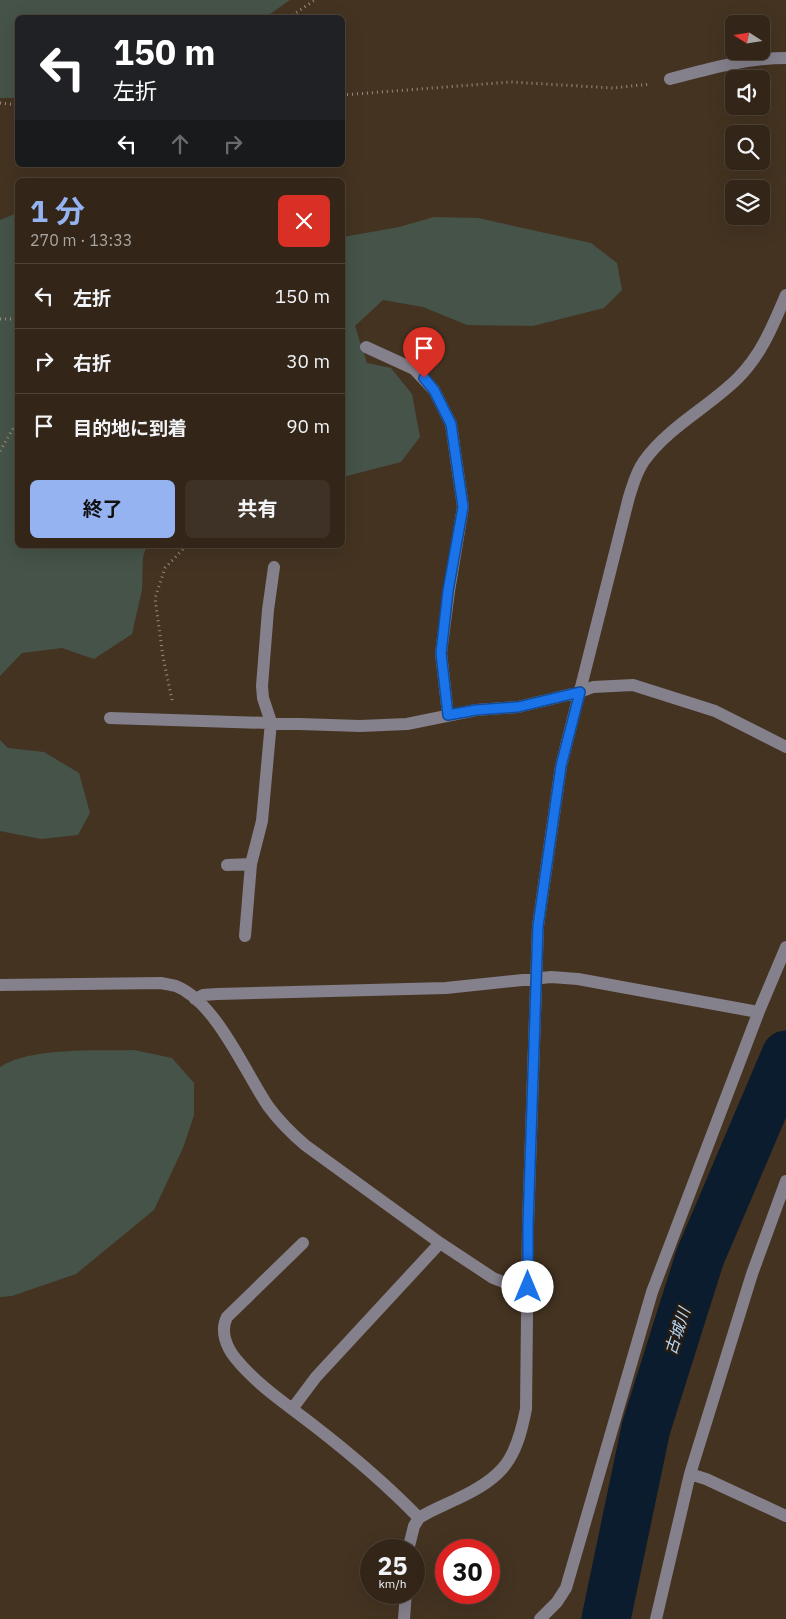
<!DOCTYPE html>
<html lang="ja">
<meta charset="utf-8">
<style>
body{margin:0;font-family:"IBM Plex Sans","Noto Sans JP",sans-serif;background:#3e3226;color:#f1f3f6;height:100vh;display:flex;flex-direction:column;font-size:19px;white-space:nowrap}
*{box-sizing:border-box;margin:0}
p{font-size:16px;color:#a9a5a2}
.icon{flex:none;width:28px;height:28px;fill:none;stroke:currentColor;stroke-width:2;stroke-linecap:round;stroke-linejoin:round}
.map{position:relative;flex:1;overflow:hidden}
.panel{position:absolute;left:15px;top:178px;width:330px;height:370px;display:flex;flex-direction:column;background:#332619;border-radius:8px;box-shadow:0 5px 20px #0002,0 0 0 1px #4e4338}
.panel>*{flex:none}
.top-card{position:absolute;left:15px;top:15px;width:330px;height:152px;border-radius:8px;box-shadow:0 5px 20px #0002,0 0 0 1px #4e4338;background:#202124;color:#fff;overflow:hidden}
.needle{width:32px;rotate:282deg}
.buttons{position:absolute;left:725px;top:15px;display:grid;gap:10px}
.buttons a{display:grid;place-items:center;width:45px;height:45px;border-radius:8px;background:#332619;box-shadow:0 5px 20px #0002,0 0 0 1px #4e4338;font-size:25px}
.speed{position:absolute;left:360px;top:1539px;display:flex;gap:10px;font-size:25px;font-weight:700;text-align:center}
.speed>*{display:grid;place-content:center;width:65px;height:65px;border-radius:50%;background:#332619;box-shadow:0 5px 20px #0002,0 0 0 1px #4e4338;line-height:1}
.speed small{font-size:12px;font-weight:400}
.speed .limit{border:8px solid #d22;background:#fff;color:#111}
.pin{position:absolute;display:grid;place-items:center;width:42px;height:42px;color:#fff;margin:-51px -21px;border-radius:50% 50% 50% 0;rotate:-45deg;box-shadow:0 0 5px #0007}
.pin .icon{rotate:45deg}
.me{position:absolute;width:55px;margin:-28px;rotate:0deg;stroke-linejoin:round;filter:drop-shadow(0 0 4px #0008)}
.turn{display:flex;align-items:center;gap:18px;height:105px;padding:0 15px;font-size:22px}
.turn .icon{width:65px;height:65px;stroke-width:2.5}
.turn b{display:block;font-size:35px;line-height:42px}
.lanes{display:flex;align-items:center;height:48px;padding:0 15px;background:#0003;justify-content:center;gap:25px;direction:ltr}
.lanes .off{opacity:.35}
.round{display:grid;place-items:center;flex:none;width:52px;height:52px;border-radius:8px;background:#3e3226}
.overview{display:flex;align-items:center;justify-content:space-between;height:85px;padding:0 15px}
h1{font-size:30px;font-weight:700;line-height:38px;color:#95b2f1}
.primary-button{display:flex;gap:10px;margin-top:auto;padding:10px 15px}
.primary-button a{flex:1;height:58px;border-radius:8px;background:#95b2f1;color:#111;font-size:20px;font-weight:700;line-height:58px;text-align:center}
.primary-button a+a{background:#3e3226;color:#f1f3f6}
ul{padding:0;list-style:none}
li{display:flex;align-items:center;gap:15px;height:65px;padding:0 15px;border-top:1px solid #4e4338}
li div{flex:1}
li b{display:block;font-size:19px}
li em{font-style:normal}
.map>svg:first-child{display:block}
.green{fill:#455348}
.lines{fill:none;stroke-linecap:round;stroke-linejoin:round}
.stream{stroke:#0a1c2d;stroke-width:8}
.river{stroke:#0a1c2d;stroke-width:49}
.path{stroke:#9a8c7d;stroke-width:3;stroke-dasharray:1 4;stroke-linecap:butt}
.minor{stroke:#84808c;stroke-width:12}
.route-casing{stroke:#114b97;stroke-width:12}
.route{stroke:#1a73e8;stroke-width:9}
.labels{text-anchor:middle;dominant-baseline:central;stroke-width:5;stroke-linejoin:round;paint-order:stroke}
.water-label{font-size:16px;font-style:italic;fill:#b8d8f9;stroke:#251d14}
</style>
<div class="map">
<svg width="786" height="1619" viewBox="0 0 786 1619">
<rect width="100%" height="100%" fill="#443321"/>
<!-- green -->
<path class="green" d="M0,0H290L266,17L18,18L17,98H0Z
M17,213L18,545H147L143,557L142,590L132,634L94,659L62,648L22,653L0,676V220Z
M434,217L478,218L591,243L617,263L622,290L604,308L533,326L467,325L423,307L383,300L355,326L367,363L391,368L412,394L420,437L401,462L343,477V237L399,227Z
M0,740L8,748L44,752L79,773L90,813L78,835L41,839L0,831Z
M134,1050L172,1058L194,1083V1115L183,1148L154,1210L76,1274L12,1296L0,1297V1067C30,1047 97,1051 134,1050Z"/>
<g class="lines">
<!-- stream -->
<path class="stream" d="M603,1619L606,1617"/>
<!-- river -->
<path class="river" d="M606,1619L646,1428L700,1257L786,1055"/>
<!-- path -->
<path class="path" d="M288,18L315,0
M342,95L511,82L613,88L651,84
M0,103L18,105
M0,319H18
M0,451L18,420
M172,700L163,657L155,598L165,568L187,545"/>
<!-- minor -->
<path class="minor" d="M670,79C707,69 747,58 786,58
M366,347L414,369L434,390L451,424L463,507L449,591L441,653L448,715
M110,718L360,726L407,724L476,710L518,707L580,692L593,687L633,685L715,711L786,747
M251,864L262,821L271,722L263,698L262,686L268,610L274,567
M227,865L251,864L245,936
M0,985L161,983C166,984 172,985 176,986C216,1002 245,1072 268,1106C279,1121 291,1133 305,1145L440,1243L493,1278L511,1285L528,1287
M195,999L203,995L217,994L446,988L551,977L578,979L758,1012
M303,1243L227,1317C220,1331 226,1347 236,1359C258,1386 289,1406 317,1428C353,1456 387,1485 419,1518
M292,1409L316,1377L440,1243
M690,1474L706,1479L786,1516
M408,1550L414,1526L419,1518C431,1510 445,1505 457,1499C504,1477 516,1460 526,1409L528,1225L538,926L561,766L629,497C633,485 636,472 644,461C668,427 709,407 738,378C762,354 773,325 786,295
M404,1619L406,1592
M540,1619L557,1602L566,1588L652,1292L759,1011L786,947
M656,1619L690,1474L752,1274L786,1181"/>
</g>
<g class="lines">
<defs>
<path id="route" d="M424,378L434,390L451,424L463,507L448,591L441,653L448,715L476,710L518,707L580,692L561,766L538,926L528,1225V1287"/>
</defs>
<!-- route casing -->
<use href="#route" class="route-casing"/>
<!-- route -->
<use href="#route" class="route"/>
</g>
<g class="labels">
<!-- water labels -->
<g class="water-label">
<text transform="translate(677 1331) rotate(-72)">古城川</text>
</g>
</g>
</svg>
<div class="buttons">
<a><svg class="needle" viewBox="-14 -14 28 28"><path d="M0-13l5 13h-10z" fill="#e53935"/><path d="M0 13l5-13h-10z" fill="#a9a5a2"/></svg></a>
<a><svg class="icon" aria-label="sound" viewBox="0 0 24 24"><path d="M4 9h4l5-4v14l-5-4H4zM17 9q2 3 0 6"/></svg></a>
<a><svg class="icon" aria-label="search" viewBox="0 0 24 24"><circle cx="10" cy="10" r="6"/><path d="M15 15l6 6"/></svg></a>
<a><svg class="icon" aria-label="layers" viewBox="0 0 24 24"><path d="M12 4l9 5-9 5-9-5zM3 14l9 5 9-5"/></svg></a>
</div>
<div class="speed"><div>25<small>km/h</small></div><div class="limit">30</div></div>
<div class="pin" style="left:424px;top:378px;background:#d93025"><svg class="icon" aria-label="arrive" viewBox="0 0 24 24"><path d="M6 21V4h12l-3 4 3 4H6"/></svg></div>
<svg class="me" style="left:528px;top:1287px" viewBox="-20 -20 40 40"><circle r="19" fill="#fff"/><path d="M0-13L10 11 0 6-10 11z" fill="#1a73e8"/></svg>
<div class="top-card">
<div class="turn"><svg class="icon" aria-label="left" viewBox="0 0 24 24"><path d="M17 20v-9H6M10 6l-5 5 5 5"/></svg><div><b>150 m</b>左折</div></div>
<div class="lanes"><svg class="icon" aria-label="left" viewBox="0 0 24 24"><path d="M17 20v-9H6M10 6l-5 5 5 5"/></svg><svg class="icon off" aria-label="ahead" viewBox="0 0 24 24"><path d="M12 20V5M6 11l6-6 6 6"/></svg><svg class="icon off" aria-label="right" viewBox="0 0 24 24"><path d="M7 20v-9h11M14 6l5 5-5 5"/></svg></div>
</div>
<section class="panel">
<div class="overview"><div><h1>1 分</h1><p>270 m · 13:33</p></div><a class="round" style="background:#d93025;color:#fff"><svg class="icon" aria-label="close" viewBox="0 0 24 24"><path d="M6 6l12 12M18 6L6 18"/></svg></a></div>
<ul>
<li><svg class="icon" aria-label="left" viewBox="0 0 24 24"><path d="M17 20v-9H6M10 6l-5 5 5 5"/></svg><div><b>左折</b></div><em>150 m</em></li>
<li><svg class="icon" aria-label="right" viewBox="0 0 24 24"><path d="M7 20v-9h11M14 6l5 5-5 5"/></svg><div><b>右折</b></div><em>30 m</em></li>
<li><svg class="icon" aria-label="arrive" viewBox="0 0 24 24"><path d="M6 21V4h12l-3 4 3 4H6"/></svg><div><b>目的地に到着</b></div><em>90 m</em></li>
</ul>
<div class="primary-button"><a>終了</a><a>共有</a></div>
</section>
</div>
